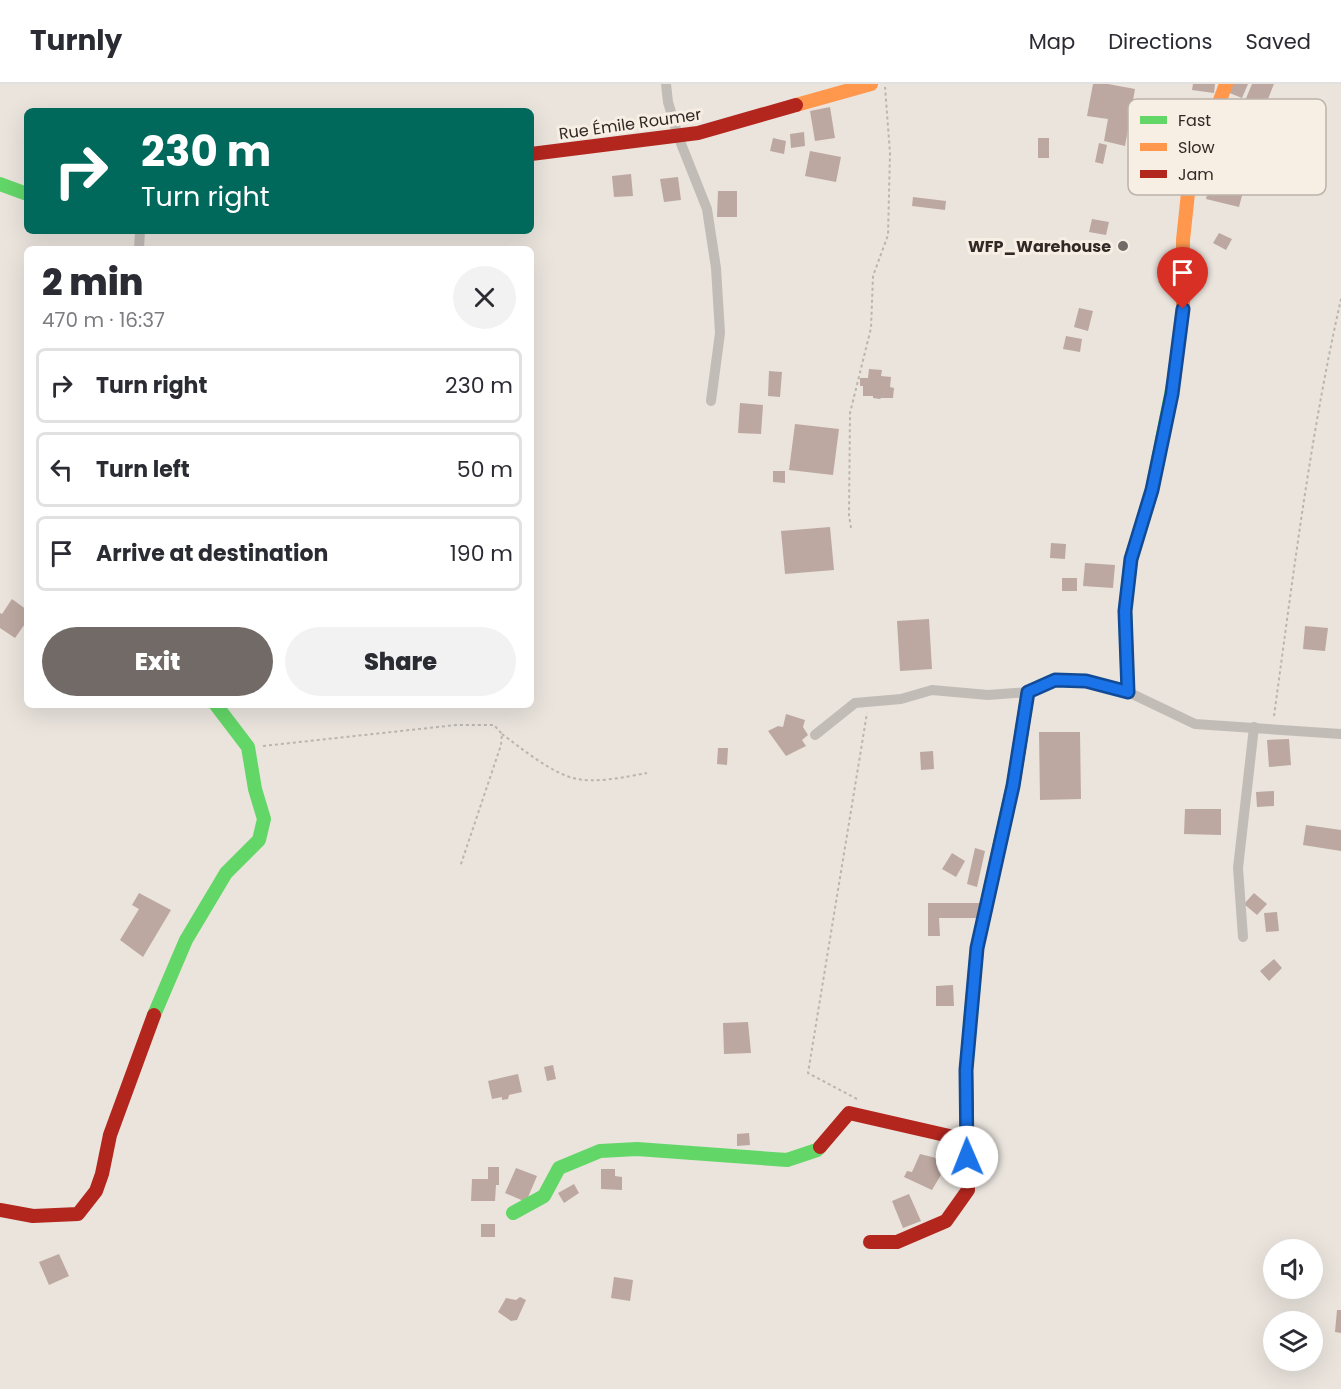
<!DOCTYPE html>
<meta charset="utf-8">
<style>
body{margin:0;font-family:Poppins,sans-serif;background:#f2f2f3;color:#2b2b33;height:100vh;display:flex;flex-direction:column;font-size:22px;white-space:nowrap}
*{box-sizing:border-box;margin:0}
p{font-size:20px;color:#7c7c81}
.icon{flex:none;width:33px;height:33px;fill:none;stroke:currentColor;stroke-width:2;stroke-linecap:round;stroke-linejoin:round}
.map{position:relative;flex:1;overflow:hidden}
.side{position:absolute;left:24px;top:162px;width:510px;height:462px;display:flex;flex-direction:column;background:#fff;border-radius:9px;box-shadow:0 6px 24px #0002}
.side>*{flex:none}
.guide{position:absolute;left:24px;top:24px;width:510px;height:126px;border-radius:9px;box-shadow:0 6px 24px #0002;background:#00695c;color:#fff;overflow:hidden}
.controls{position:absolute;left:1263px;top:1155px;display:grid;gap:12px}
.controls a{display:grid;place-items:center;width:60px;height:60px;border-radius:50%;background:#fff;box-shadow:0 6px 24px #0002;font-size:30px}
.pin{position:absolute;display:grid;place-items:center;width:51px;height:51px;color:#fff;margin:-62px -26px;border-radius:50% 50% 50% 0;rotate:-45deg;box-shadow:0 0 6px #0007}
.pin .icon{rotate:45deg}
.me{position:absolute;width:66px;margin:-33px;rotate:359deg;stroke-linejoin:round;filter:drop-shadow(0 0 4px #0008)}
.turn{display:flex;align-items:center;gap:21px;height:126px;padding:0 18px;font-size:27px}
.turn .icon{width:78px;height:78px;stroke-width:2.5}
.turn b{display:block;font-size:42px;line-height:51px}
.round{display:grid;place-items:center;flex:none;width:63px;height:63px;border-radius:32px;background:#f2f2f3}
.overview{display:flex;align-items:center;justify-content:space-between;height:102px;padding:0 18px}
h1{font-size:36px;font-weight:800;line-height:45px}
.cta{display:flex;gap:12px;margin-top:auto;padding:12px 18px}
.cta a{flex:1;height:69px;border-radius:36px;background:#726a66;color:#fff;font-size:24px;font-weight:800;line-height:69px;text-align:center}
.cta a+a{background:#f2f2f3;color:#2b2b33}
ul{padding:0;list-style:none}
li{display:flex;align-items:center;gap:18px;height:75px;margin:0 12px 9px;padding:0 6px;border:3px solid #e1e1e2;border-radius:9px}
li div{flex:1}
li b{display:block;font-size:22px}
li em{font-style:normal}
header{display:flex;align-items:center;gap:36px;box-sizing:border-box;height:84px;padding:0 30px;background:#fff;border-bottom:2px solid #e1e1e2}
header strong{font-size:28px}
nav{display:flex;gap:33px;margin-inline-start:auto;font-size:21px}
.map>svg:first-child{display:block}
.building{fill:#bca8a0}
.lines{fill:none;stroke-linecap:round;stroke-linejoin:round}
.path{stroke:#bbb5b0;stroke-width:2;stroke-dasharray:3 3;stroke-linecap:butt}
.street{stroke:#c2bcb7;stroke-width:10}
.fast{stroke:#63d668;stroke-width:14}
.slow{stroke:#ff974d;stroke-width:14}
.jam{stroke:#b3261e;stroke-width:14}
.route-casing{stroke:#114b97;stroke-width:15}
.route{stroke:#1a73e8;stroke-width:10}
.poi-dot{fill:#726a66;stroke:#f7eee4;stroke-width:2}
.labels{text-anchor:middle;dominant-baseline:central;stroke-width:6;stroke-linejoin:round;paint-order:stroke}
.street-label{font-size:16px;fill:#322926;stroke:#f7eee4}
.poi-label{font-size:16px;font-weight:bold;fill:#322926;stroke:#f7eee4;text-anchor:end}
.key{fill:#f7eee4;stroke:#bcb3ab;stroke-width:1.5}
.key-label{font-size:16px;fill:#322926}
</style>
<header>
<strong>Turnly</strong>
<nav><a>Map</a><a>Directions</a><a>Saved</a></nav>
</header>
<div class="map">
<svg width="1341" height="1305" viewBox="0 0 1341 1305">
<rect width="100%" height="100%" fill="#eae4dd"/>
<!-- building -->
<path class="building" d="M1093,0H1108L1135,5L1125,62L1104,57L1108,35L1087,32Z
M1193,0H1215L1214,9L1192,6Z
M1231,0H1248L1242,14L1227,8Z
M1252,0H1274L1261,32L1242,24Z
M830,23L835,54L815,57L810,27Z
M804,48L805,62L791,64L790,50Z
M773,54L786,57L784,70L770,67Z
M1038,54H1049V74H1038Z
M1099,59L1107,61L1103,80L1095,78Z
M810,67L841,73L836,98L805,92Z
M631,90L633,112L614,113L612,92Z
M678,93L681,116L664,118L660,95Z
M1211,96L1244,104L1239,123L1206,115Z
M718,107H737V133H717Z
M913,113L946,117L945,126L912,122Z
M1092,135L1109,138L1106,151L1089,148Z
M1219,149L1232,155L1226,166L1213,159Z
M1079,224L1093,227L1088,247L1074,243Z
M1066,252L1082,255L1080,268L1063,265Z
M869,285L882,286L881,292L891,293L890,303L894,304L893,314H881L880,315L873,314V312H863V302H860V294H868Z
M769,287L782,288L780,313L768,312Z
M740,319L763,321L761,350L738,349Z
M795,340L839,345L833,391L789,386Z
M773,387H785V399L773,398Z
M830,443L834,486L785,490L781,447Z
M1051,459L1066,460L1065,475L1050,474Z
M1085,479L1115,481L1113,504L1083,502Z
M1062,494H1077V507H1062Z
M12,515L27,526V537L15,554L0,544V529L2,530Z
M929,535L932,585L900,587L897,537Z
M1305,542L1328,544L1325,567L1303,565Z
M786,630L805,636L803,643L808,651L802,656L806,662L786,672L768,647L778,642L783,643Z
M1039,648H1080L1081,715L1040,716Z
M1289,655L1291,681L1269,683L1267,656Z
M718,664H728L727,681L717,680Z
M933,667L934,685L921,686L920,668Z
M1274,707V722L1257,723L1256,708Z
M1185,725H1221V751L1184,750Z
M1306,741L1341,746V767L1303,761Z
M975,764L985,767L977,803L967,800Z
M952,769L965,777L956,793L942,785Z
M139,809L171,826L143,873L120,856L139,825L132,821Z
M1254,809L1267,820L1257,831L1244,820Z
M928,819H981L980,834H939L940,852H928Z
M1277,828L1279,847L1266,848L1264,829Z
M1274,875L1282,884L1269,897L1260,887Z
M953,901L954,922H936V902Z
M748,938L751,969L724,970L723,939Z
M553,981L556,995L547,997L544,983Z
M518,990L522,1008L509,1011L508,1015L502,1016V1013L492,1015L488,997Z
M749,1049L750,1061L737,1062V1050Z
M920,1070L936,1074V1081L945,1084L932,1106L904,1093L907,1087L912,1088Z
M488,1083H499V1101H496L495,1117H471L472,1095H488Z
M516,1084L537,1092L526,1118L505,1109Z
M601,1085H615V1092L622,1093V1106L601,1105Z
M574,1100L579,1109L564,1119L558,1109Z
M909,1110L921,1137L903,1144L892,1117Z
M481,1140H495V1153H481Z
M59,1170L69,1192L49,1201L39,1178Z
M614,1193L633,1196L630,1217L611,1214Z
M520,1213L526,1216L517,1236L511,1237L498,1228L506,1214L516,1216Z
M1337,1226H1341V1249L1335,1248Z"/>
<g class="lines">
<!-- path -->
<path class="path" d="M851,444L849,431L850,329L871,244L873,192L888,151L890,69L885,3
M1274,632C1293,493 1310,352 1341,215
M502,650C521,664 550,688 573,694C594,700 625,693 647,689
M263,662L456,641H494L502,650L501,661L460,783
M857,1015L808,989L867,629"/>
<!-- street -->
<path class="street" d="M666,0L668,18L678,52L707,125L716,184L720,249L711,317
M139,165L140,147
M815,651L855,619L901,615L932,606L988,611L1028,608L1055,596L1086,597L1128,608L1195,640L1341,650
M1243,853L1238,784L1254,643"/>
<!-- fast -->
<path class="fast" d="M0,100L27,110
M1128,608L1125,527L1131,475L1152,406L1174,295
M154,931L186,856L226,789L259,756L264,735L255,705L248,663L216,621
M966,986L977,864L1014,696
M513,1129L544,1112L559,1084L600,1067L637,1065L787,1076L817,1066L820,1063"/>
<!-- slow -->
<path class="slow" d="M796,21L871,0
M1174,295L1183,225V156L1189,100L1226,0"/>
<!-- jam -->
<path class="jam" d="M531,70L698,49L796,21
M1014,696L1028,608
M820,1063L849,1029L967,1056
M0,1126L33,1132L78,1130L96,1107L102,1090L110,1051L154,931
M870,1158H897L946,1137L968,1106L966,986"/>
</g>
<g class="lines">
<defs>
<path id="route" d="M967,1073L966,986L977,864L1013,702L1028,608L1055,596L1086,597L1128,608L1125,527L1131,475L1152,406L1172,310L1183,225"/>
</defs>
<!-- route casing -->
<use href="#route" class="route-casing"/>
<!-- route -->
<use href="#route" class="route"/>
</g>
<!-- markers -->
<circle class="poi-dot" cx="1123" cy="162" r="6"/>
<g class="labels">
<!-- street labels -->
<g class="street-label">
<text transform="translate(630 40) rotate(-8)">Rue Émile Roumer</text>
</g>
<!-- poi labels -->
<g class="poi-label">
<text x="1111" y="162">WFP_Warehouse</text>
</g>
</g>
<!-- legend -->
<rect x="1128" y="15" width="198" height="96" rx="9" class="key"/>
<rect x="1140" y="32" width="27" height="8" fill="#63d668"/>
<rect x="1140" y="59" width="27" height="8" fill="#ff974d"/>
<rect x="1140" y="86" width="27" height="8" fill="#b3261e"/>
<g class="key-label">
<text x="1178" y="42">Fast</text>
<text x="1178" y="69">Slow</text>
<text x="1178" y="96">Jam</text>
</g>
</svg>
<div class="controls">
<a><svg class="icon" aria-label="sound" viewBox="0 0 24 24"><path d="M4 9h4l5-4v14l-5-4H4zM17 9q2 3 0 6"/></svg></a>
<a><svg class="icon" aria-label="layers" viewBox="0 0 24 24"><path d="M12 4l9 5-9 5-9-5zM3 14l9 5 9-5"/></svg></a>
</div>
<div class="pin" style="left:1183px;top:225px;background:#d93025"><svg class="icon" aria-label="arrive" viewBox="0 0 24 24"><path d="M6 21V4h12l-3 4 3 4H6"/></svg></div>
<svg class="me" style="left:967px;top:1073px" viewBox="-20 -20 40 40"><circle r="19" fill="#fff"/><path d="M0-13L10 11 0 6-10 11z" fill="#1a73e8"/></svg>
<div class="guide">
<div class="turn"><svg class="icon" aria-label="right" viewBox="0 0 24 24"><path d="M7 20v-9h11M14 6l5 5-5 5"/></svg><div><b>230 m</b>Turn right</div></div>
</div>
<section class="side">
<div class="overview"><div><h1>2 min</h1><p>470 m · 16:37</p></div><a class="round"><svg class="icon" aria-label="close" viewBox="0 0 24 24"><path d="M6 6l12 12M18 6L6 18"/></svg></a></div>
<ul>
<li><svg class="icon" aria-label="right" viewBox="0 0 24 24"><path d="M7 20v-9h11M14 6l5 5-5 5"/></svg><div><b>Turn right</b></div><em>230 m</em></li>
<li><svg class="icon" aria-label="left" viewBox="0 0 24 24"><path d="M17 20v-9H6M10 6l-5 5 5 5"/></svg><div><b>Turn left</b></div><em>50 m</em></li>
<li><svg class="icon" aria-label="arrive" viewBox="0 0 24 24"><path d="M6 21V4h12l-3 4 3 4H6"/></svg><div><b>Arrive at destination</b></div><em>190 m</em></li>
</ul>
<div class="cta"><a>Exit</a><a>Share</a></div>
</section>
</div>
